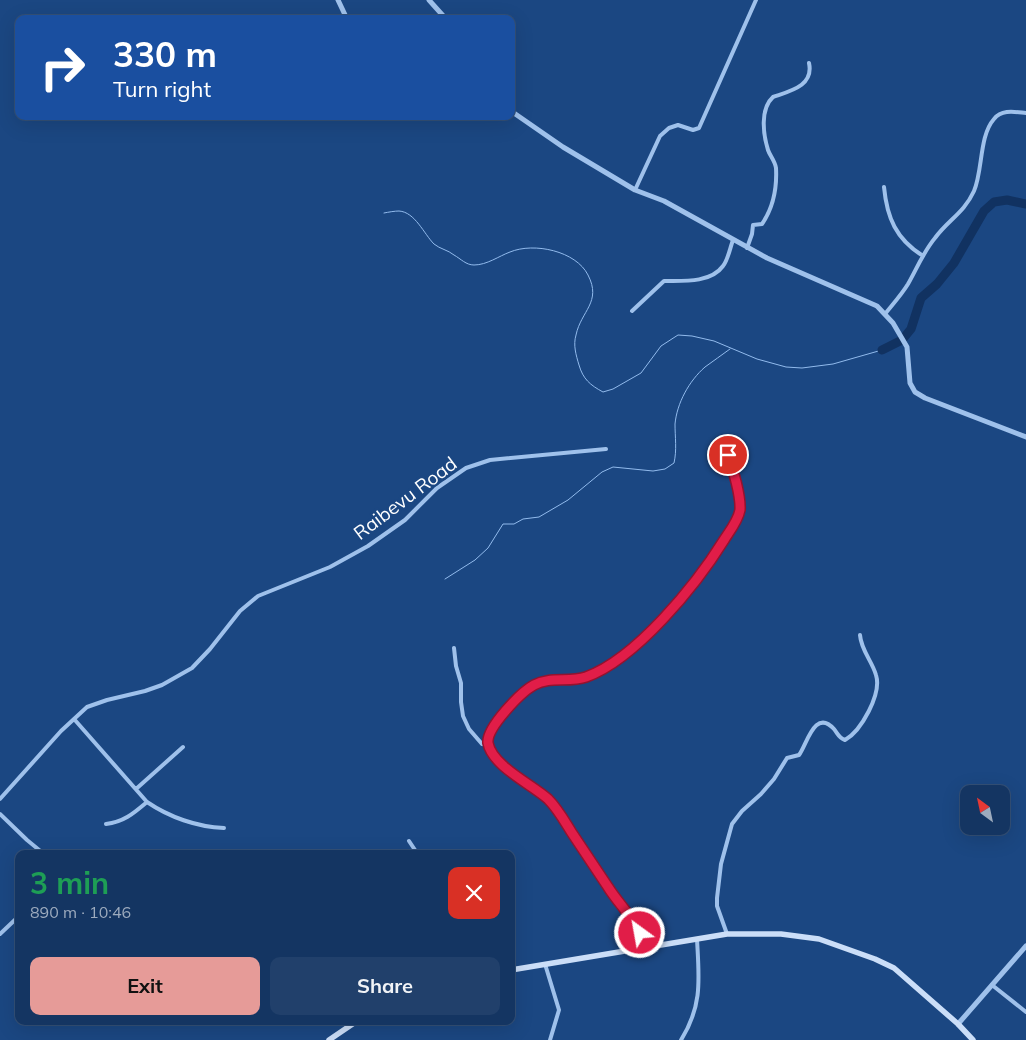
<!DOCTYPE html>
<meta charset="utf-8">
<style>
body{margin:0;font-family:Mulish,sans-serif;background:#21406b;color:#f1f3f6;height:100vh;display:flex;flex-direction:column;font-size:19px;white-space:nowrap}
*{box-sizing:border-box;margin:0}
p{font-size:16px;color:#9dabbe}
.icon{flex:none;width:28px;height:28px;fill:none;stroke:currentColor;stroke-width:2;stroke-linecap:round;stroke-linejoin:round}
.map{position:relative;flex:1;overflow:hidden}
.sheet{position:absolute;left:15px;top:850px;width:500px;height:175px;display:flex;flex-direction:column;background:#143562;border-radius:10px;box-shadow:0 5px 20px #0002,0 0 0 1px #335077}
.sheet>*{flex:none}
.banner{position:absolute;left:15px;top:15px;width:500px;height:105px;border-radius:10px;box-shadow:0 5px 20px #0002,0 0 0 1px #335077;background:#1a4fa0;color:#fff;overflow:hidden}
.needle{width:32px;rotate:327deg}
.tools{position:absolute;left:960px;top:785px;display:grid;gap:10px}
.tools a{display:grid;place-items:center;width:50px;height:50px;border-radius:10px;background:#143562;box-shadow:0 5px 20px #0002,0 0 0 1px #335077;font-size:25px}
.pin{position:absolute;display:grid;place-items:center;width:42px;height:42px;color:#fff;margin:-21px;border:2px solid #fff;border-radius:50%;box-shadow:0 1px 5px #0007}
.me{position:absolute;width:55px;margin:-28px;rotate:328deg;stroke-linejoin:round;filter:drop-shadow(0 0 4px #0008)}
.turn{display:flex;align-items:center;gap:18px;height:105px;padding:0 15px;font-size:22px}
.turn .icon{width:65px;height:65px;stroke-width:2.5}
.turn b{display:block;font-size:35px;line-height:42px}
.round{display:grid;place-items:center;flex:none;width:52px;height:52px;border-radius:10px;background:#21406b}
.summary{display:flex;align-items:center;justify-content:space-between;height:85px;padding:0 15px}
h1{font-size:30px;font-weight:700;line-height:38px;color:#1e9e55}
.button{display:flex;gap:10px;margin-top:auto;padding:10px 15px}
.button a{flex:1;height:58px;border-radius:10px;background:#e69b98;color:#111;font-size:20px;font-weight:700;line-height:58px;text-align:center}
.button a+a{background:#21406b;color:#f1f3f6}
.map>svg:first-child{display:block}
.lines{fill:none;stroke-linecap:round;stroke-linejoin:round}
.stream{stroke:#92bbed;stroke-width:1}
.river{stroke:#113261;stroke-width:9}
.minor{stroke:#9fc1eb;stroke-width:4}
.tertiary{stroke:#9fc1eb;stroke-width:5}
.secondary{stroke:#cbdef8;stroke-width:5.5}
.route-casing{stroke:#92132f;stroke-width:12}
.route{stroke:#e11d48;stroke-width:9}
.labels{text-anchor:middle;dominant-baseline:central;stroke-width:5;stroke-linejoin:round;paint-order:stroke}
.street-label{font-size:19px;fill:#fff;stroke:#1b4782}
</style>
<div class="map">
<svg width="1026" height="1040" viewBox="0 0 1026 1040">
<rect width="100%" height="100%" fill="#1b4782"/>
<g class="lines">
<!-- stream -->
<path class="stream" d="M384,213C389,212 395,211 399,211C415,212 424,234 434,244C440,249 448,250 454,255C461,259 466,265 474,265C487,265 499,256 510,252C534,242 576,251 588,275C602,302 581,311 576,335C573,345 576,355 579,365C583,379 590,385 603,392L613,389L641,373L661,346L678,335L692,336L714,341L757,359L786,367L802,368L833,364L882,350
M445,579L475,560L488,548L503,524H514L523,519L539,517L568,500L602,472L613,467L653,471L665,469L674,463C677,450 675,437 675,424C677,403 689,381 705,367C713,361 722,355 730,349"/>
<!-- river -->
<path class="river" d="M882,350L902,340L911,329L921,298L937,284L954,263L984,211L994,202L1007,200L1026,204"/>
<!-- minor -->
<path class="minor" d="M884,187C887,218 896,239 923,256
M635,190L660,136L669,128L678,125L693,130L699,128L756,0
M747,248L752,234L753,225L762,224C773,208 777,187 776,168C775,161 770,156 768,150C763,134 760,109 773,97C790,91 814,86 809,63
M632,311L664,281C683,281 711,283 723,266C728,260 730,248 733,240
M885,314C893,304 902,294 908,284C917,268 924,251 935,238C948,220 964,213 974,191C983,170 979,136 994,119C1002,109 1015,112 1026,113
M454,648L456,666L461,683V702L463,716L469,729L482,744L488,745
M74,719L147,802C169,817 197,827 224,828
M136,789L183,747
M0,799L61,731L87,707L107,700L145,691L162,685L192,668L210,649L240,611L258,596L330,567L368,546L405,520L437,488L466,468L490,460L606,449
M0,814L27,840L44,854
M106,824C124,822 134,813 147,802
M409,841L415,850L414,854
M0,934L19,916
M727,934L717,906V898L721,864L732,824L742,811L761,794L774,779L787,758L799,755C807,744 815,708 834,729C838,734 839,738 845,740C861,731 882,694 876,675C872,661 861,650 860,635
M646,948C634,918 617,901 600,875C591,862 582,848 573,834C565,822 558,807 546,798C530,784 494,766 489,745C485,729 519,694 532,686C549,676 569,684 587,677C639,655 693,590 722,543C728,534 736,524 739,514C743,500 733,468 728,455
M545,964L559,1010L550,1040
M992,985L1026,1012
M681,1040C703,1005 699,978 697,939"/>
<!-- tertiary -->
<path class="tertiary" d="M338,0L347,19
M429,0L446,19
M511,111L563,147L635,190L664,201L767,258L877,306L893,323L907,347L910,383L915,392L925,398L1026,437
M958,1024L1026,946"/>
<!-- secondary -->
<path class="secondary" d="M511,970L727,934H781L819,939L875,959L894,968L958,1024L973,1040
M329,1040L357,1021"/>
</g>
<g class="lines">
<defs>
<path id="route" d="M640,933C632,916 618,903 608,887C596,869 584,851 572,833C565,822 558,809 548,799C533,785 492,766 488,743C486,728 521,692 534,685C550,676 569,683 586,677C636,659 696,585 724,540C729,532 738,521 740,510C741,496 733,469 728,455"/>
</defs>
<!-- route casing -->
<use href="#route" class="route-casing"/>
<!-- route -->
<use href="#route" class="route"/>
</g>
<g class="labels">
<!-- street labels -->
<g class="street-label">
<text transform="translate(405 498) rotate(-37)">Raibevu Road</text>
</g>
</g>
</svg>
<div class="tools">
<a><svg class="needle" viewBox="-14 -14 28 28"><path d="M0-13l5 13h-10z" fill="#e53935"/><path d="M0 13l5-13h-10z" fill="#9dabbe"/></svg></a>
</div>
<div class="pin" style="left:728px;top:455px;background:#d93025"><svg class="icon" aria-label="arrive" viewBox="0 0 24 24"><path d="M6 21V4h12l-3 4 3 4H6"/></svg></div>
<svg class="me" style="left:640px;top:933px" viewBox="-20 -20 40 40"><circle r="17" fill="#e11d48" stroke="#fff" stroke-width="3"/><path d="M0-11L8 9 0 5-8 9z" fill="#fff"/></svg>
<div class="banner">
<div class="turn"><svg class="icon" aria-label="right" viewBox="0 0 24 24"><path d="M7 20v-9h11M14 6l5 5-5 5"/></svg><div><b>330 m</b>Turn right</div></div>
</div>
<section class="sheet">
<div class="summary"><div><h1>3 min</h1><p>890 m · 10:46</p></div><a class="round" style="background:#d93025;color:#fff"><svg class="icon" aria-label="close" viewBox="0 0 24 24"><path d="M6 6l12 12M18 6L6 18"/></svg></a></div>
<div class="button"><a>Exit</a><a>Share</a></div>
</section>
</div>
